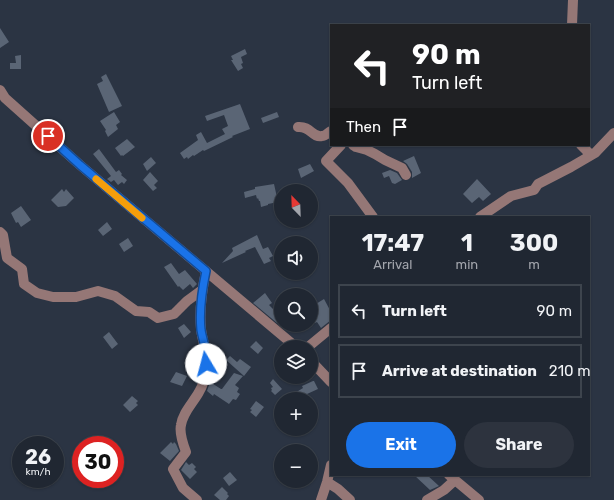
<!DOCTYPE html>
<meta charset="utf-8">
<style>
body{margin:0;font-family:Rubik,sans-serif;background:#2d333e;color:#f1f3f6;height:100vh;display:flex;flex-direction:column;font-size:15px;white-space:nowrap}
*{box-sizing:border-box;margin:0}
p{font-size:13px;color:#a2a5ac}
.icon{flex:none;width:22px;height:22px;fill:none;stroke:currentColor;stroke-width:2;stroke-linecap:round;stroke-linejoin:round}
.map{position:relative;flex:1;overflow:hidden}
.sheet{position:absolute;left:330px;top:216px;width:260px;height:260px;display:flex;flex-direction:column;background:#202732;border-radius:0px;box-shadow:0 1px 3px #0004,0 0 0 1px #3d444d}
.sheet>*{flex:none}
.guide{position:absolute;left:330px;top:24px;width:260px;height:122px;border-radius:0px;box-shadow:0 1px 3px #0004,0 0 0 1px #3d444d;background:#202124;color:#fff;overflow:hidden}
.needle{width:26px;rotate:337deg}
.controls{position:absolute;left:274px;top:184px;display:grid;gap:8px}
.controls a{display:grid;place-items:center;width:44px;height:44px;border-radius:50%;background:#202732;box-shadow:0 1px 3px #0004,0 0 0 1px #3d444d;font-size:20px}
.speed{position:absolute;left:12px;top:436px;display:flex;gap:8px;font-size:20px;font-weight:700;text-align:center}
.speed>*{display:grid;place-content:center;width:52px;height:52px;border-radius:50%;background:#202732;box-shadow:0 1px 3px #0004,0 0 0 1px #3d444d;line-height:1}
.speed small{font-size:10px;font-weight:400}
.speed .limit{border:6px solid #d22;background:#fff;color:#111}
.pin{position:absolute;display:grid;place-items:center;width:34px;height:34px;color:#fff;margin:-17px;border:2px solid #fff;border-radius:50%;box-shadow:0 1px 4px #0007}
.me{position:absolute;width:44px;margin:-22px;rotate:352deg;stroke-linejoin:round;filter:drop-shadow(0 0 3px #0008)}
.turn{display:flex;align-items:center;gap:14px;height:84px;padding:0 16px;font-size:18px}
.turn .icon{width:52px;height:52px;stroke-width:2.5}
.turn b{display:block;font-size:28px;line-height:34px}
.then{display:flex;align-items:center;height:38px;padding:0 16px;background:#0003;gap:8px;font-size:15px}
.eta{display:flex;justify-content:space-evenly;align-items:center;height:68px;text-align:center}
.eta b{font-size:24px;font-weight:700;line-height:28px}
.cta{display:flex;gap:8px;margin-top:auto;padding:8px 16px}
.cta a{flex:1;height:46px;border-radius:24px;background:#1a73e8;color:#fff;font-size:16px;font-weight:700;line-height:46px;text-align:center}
.cta a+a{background:#2d333e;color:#f1f3f6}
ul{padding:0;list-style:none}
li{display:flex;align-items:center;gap:12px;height:54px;margin:0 8px 6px;padding:0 8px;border:2px solid #3d444d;border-radius:0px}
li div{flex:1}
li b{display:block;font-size:15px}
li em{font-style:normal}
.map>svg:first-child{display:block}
.building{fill:#5a6575}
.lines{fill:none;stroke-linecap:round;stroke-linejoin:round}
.minor{stroke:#957776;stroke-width:10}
.route-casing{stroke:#114b97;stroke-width:10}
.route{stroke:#1a73e8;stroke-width:7}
.slow{stroke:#f59e0b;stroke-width:7}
</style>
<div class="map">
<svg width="614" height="500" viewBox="0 0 614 500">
<rect width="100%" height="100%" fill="#2b3443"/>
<!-- building -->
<path class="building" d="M0,28L9,42L0,48Z
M245,49L247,54L241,57L243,63L241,64L243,68L238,71L231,60H233L231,56Z
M21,55V69H10V63H16L15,56Z
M106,74L122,106L109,112L97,84L103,81L101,77Z
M240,104L250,129L232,136L233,137L204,151L203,150L194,156L193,155L188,159L187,157L184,159L180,153L198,140L196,135L201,132L207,143L225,134L222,129L228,126L224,115L207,121L205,116Z
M114,112L120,122L116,125L118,129L108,137L105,131L106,130L100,121Z
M277,112L279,117L263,123L261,118Z
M127,139L135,147L123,156L122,155L121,156L115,148Z
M99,149L116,172L119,170L122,174L121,175L127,180L124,184L122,182L118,185L114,180L111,182L107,179L111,176L93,154Z
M414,156L421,173L412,178V172L407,164L403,161Z
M151,157L156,163L147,171L143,164Z
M310,164L314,171L301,178L298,169Z
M390,170L397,173L402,180L395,184L392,183L389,176L384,178L382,173Z
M150,172L158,181L154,185L157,188L153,191L143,180Z
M477,179L491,194L483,201L479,197L472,203L463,194Z
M274,184L278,202L268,204V205L261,207L260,201H259L258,198L257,199L256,195L245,198L244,192L255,189V187Z
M62,189L64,192L66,189L74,198L66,206L58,207L51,200Z
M21,206L31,220L21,227L18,222L16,223L11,213Z
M107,222L112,229L103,236L98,230Z
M257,235L263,249L268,247L273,256L269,258L271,261L264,264L255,247L245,251L246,252L222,263L233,251L232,248Z
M128,238L133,246L124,252L119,244Z
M171,263L179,274L185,270L197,284L193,288L190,284L183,290L179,286L178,287L164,267Z
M265,293L272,303L269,305L281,317V319L277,323L253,303Z
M324,299L331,312V320L321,328L317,322L315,323L313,319L311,320V307Z
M184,324L191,332L184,338L178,328Z
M109,332L118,344L112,349L103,337Z
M256,341L263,348L258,354L250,347Z
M230,356L237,362L240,359L251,367L244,376L226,360Z
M176,372L187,376L182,386L170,382Z
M234,373L243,376L235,385L239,388L237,392L240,394L236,400L233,399L229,404L214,394L213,396L207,391L210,382L221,389H222Z
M273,379L282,389L275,395L271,391L272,390L271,388L273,387L270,383Z
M313,381H314L318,389L307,394L310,399H298L295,393L303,388L302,386Z
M132,396L138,401L136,403L138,405L130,412L123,405Z
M256,401L264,407L256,417L250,412L252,410L250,409Z
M171,442L173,444L174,442L176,444L179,451L170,461L160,453Z
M186,462L189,465L192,463L196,467L194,469L197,472L190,479L181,470Z
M230,472L237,480L229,486L223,478Z
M414,475H427L439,486L430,490Z
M222,487L228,493L227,494L229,496L226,500H220L214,495Z"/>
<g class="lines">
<!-- minor -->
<path class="minor" d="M572,25L573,0
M0,90L5,98L80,165L296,347
M298,127C311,126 312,138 322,136C326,136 328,132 331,131
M341,145L326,161L348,183L373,217
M353,145L356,147L367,150L375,154L385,160L402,168L406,175
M581,145L591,155
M480,217L511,196L534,190L538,184L571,167L595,153L614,133
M0,232L3,235L7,258L22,269L24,284L37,293L53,297H76L98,291L115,296L136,311L149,312L158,318L174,314L187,301L202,290
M308,347L331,328
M311,361L331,382
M449,475L479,500
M327,482L338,489L350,500
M197,500L183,488L173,469L186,452C183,444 179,433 181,425C183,412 193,403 199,392C202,387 205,378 206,372C209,354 203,346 201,329C199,310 202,290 206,271
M321,500L327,482L331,465
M427,500L444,490L455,480"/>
</g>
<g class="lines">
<defs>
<path id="route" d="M48,136L80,165L206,271C202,290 199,311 201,330C203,342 208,352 206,364"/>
</defs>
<!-- route casing -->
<use href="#route" class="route-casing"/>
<!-- route -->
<use href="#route" class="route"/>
<!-- slow -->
<path class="slow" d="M96,179L142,218"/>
</g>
</svg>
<div class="controls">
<a><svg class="needle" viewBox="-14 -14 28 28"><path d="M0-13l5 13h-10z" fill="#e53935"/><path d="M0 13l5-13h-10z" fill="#a2a5ac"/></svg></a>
<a><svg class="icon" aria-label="sound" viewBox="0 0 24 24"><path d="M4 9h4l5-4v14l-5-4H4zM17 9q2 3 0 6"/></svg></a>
<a><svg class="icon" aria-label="search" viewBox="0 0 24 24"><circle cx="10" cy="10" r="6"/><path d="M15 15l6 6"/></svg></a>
<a><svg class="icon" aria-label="layers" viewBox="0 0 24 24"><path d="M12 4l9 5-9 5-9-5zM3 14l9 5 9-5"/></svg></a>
<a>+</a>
<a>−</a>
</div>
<div class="speed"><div>26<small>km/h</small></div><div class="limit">30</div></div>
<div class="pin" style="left:48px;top:136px;background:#d93025"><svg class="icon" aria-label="arrive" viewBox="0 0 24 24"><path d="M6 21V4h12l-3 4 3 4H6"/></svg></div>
<svg class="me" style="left:206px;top:364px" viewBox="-20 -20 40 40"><circle r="19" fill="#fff"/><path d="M0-13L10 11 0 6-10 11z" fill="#1a73e8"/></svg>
<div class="guide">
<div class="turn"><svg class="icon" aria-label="left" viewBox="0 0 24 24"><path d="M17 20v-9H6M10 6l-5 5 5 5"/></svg><div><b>90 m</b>Turn left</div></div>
<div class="then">Then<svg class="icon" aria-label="arrive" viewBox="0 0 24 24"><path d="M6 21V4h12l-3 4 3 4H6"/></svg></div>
</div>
<section class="sheet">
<div class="eta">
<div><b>17:47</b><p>Arrival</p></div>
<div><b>1</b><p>min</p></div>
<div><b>300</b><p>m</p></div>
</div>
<ul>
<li><svg class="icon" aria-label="left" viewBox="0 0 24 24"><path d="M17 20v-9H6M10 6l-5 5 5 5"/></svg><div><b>Turn left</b></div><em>90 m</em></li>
<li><svg class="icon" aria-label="arrive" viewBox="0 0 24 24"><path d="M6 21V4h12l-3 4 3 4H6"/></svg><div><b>Arrive at destination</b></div><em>210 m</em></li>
</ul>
<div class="cta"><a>Exit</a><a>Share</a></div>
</section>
</div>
